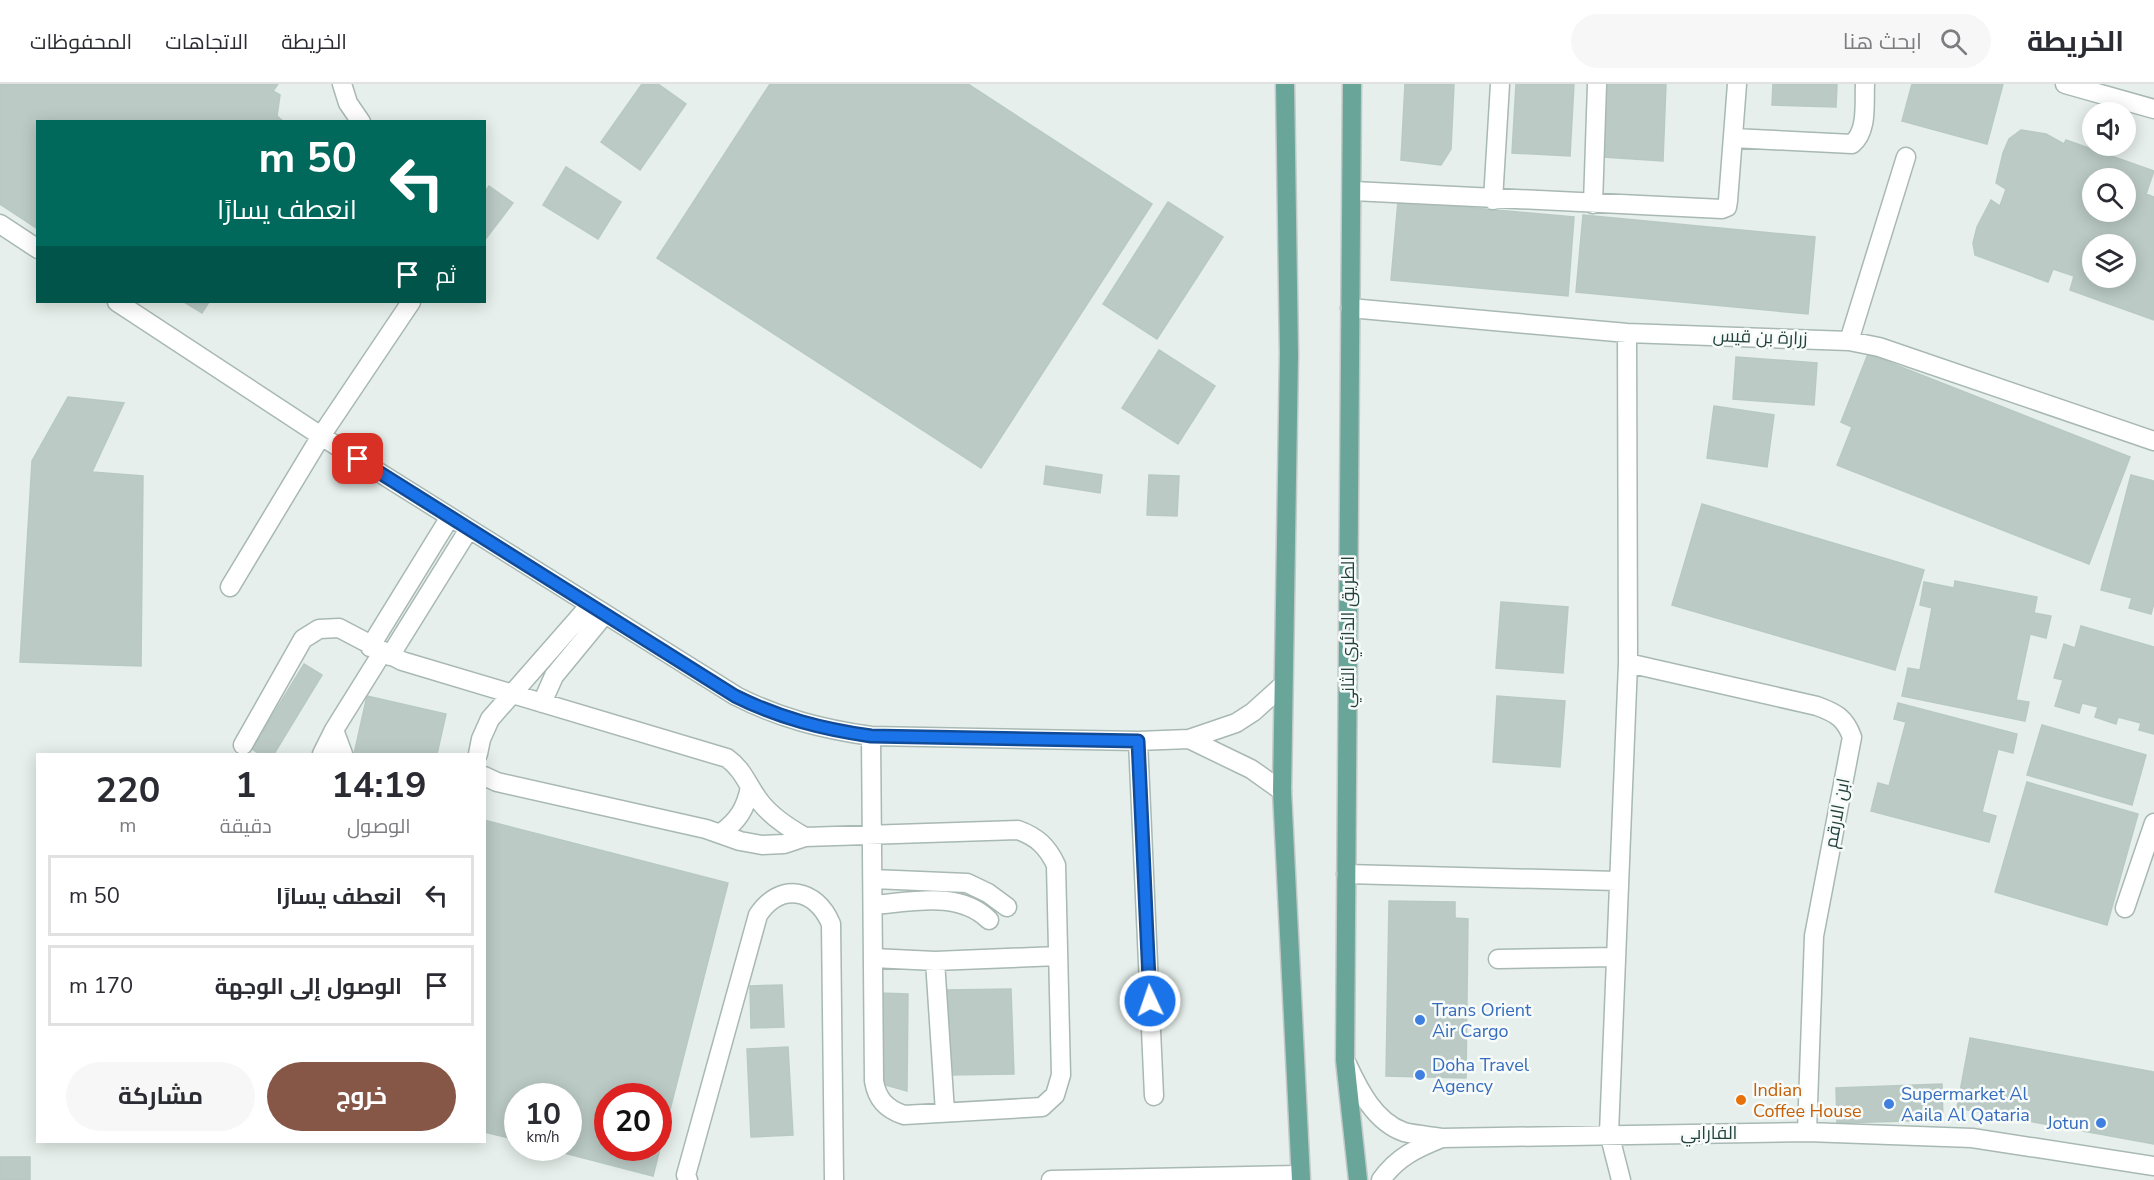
<!DOCTYPE html>
<html lang="ar">
<meta charset="utf-8">
<style>
body{margin:0;font-family:"Nunito Sans",Cairo,sans-serif;background:#f7f7f7;color:#2b2b33;direction:rtl;height:100vh;display:flex;flex-direction:column;font-size:22px;white-space:nowrap}
*{box-sizing:border-box;margin:0}
p{font-size:20px;color:#7c7c81}
.icon{flex:none;width:33px;height:33px;fill:none;stroke:currentColor;stroke-width:2;stroke-linecap:round;stroke-linejoin:round}
.map{position:relative;flex:1;overflow:hidden;direction:ltr}
.panel{position:absolute;left:36px;top:669px;width:450px;height:390px;display:flex;flex-direction:column;background:#fff;border-radius:0px;box-shadow:0 3px 15px #0003;direction:rtl}
.panel>*{flex:none}
.guide{position:absolute;left:36px;top:36px;width:450px;height:183px;border-radius:0px;box-shadow:0 3px 15px #0003;direction:rtl;background:#00695c;color:#fff;overflow:hidden}
.tools{position:absolute;left:2082px;top:18px;display:grid;gap:12px}
.tools a{display:grid;place-items:center;width:54px;height:54px;border-radius:50%;background:#fff;box-shadow:0 3px 15px #0003;font-size:30px}
.speed{position:absolute;left:504px;top:999px;display:flex;gap:12px;font-size:30px;font-weight:700;text-align:center}
.speed>*{display:grid;place-content:center;width:78px;height:78px;border-radius:50%;background:#fff;box-shadow:0 3px 15px #0003;line-height:1}
.speed small{font-size:15px;font-weight:400}
.speed .limit{border:9px solid #d22;background:#fff;color:#111}
.pin{position:absolute;display:grid;place-items:center;width:51px;height:51px;color:#fff;margin:-26px;border-radius:12px;box-shadow:0 3px 9px #0006}
.me{position:absolute;width:66px;margin:-33px;rotate:357deg;stroke-linejoin:round;filter:drop-shadow(0 0 4px #0008)}
.turn{display:flex;align-items:center;gap:21px;height:126px;padding:0 30px;font-size:27px}
.turn .icon{width:78px;height:78px;stroke-width:2.5}
.turn b{display:block;font-size:42px;line-height:51px}
.then{display:flex;align-items:center;height:57px;padding:0 30px;background:#0003;gap:12px;font-size:22px}
.eta{display:flex;justify-content:space-evenly;align-items:center;height:102px;text-align:center}
.eta b{font-size:36px;font-weight:700;line-height:42px}
.cta{display:flex;gap:12px;margin-top:auto;padding:12px 30px}
.cta a{flex:1;height:69px;border-radius:36px;background:#865646;color:#fff;font-size:24px;font-weight:700;line-height:69px;text-align:center}
.cta a+a{background:#f7f7f7;color:#2b2b33}
ul{padding:0;list-style:none}
li{display:flex;align-items:center;gap:18px;height:81px;margin:0 12px 9px;padding:0 18px;border:3px solid #e1e1e2;border-radius:0px}
li div{flex:1}
li b{display:block;font-size:22px}
li em{font-style:normal}
header{display:flex;align-items:center;gap:36px;box-sizing:border-box;height:84px;padding:0 30px;background:#fff;border-bottom:2px solid #e1e1e2}
header strong{font-size:28px}
nav{display:flex;gap:33px;margin-inline-start:auto;font-size:21px}
.search{width:420px;height:54px;background:#f7f7f7;display:flex;align-items:center;gap:15px;box-sizing:border-box;padding:0 21px;border-radius:33px;color:#7c7c81;font-size:22px}
.map>svg:first-child{display:block}
.building{fill:#bbcac5;stroke:#b8c9c3;stroke-width:1.5;fill-rule:evenodd}
.lines{fill:none;stroke-linecap:round;stroke-linejoin:round}
.minor-casing{stroke:#a8b8b3;stroke-width:21}
.major-casing{stroke:#c2cac8;stroke-width:21}
.minor{stroke:#fff;stroke-width:18}
.major{stroke:#6aa599;stroke-width:18}
.route-casing{stroke:#114b97;stroke-width:15}
.route{stroke:#1a73e8;stroke-width:10}
.shop-dot{fill:#3f7fe0;stroke:#f7fbf9;stroke-width:2}
.food-dot{fill:#e8710a;stroke:#f7fbf9;stroke-width:2}
.labels{text-anchor:middle;dominant-baseline:central;stroke-width:5;stroke-linejoin:round;paint-order:stroke}
.street-label{font-size:18px;fill:#24423c;stroke:#f7fbf9}
.shop-label{font-size:18px;fill:#366cbe;stroke:#f7fbf9;text-anchor:start}
.food-label{font-size:18px;fill:#c56008;stroke:#f7fbf9;text-anchor:start}
</style>
<header>
<strong>الخريطة</strong>
<div class="search"><svg class="icon" aria-label="search" viewBox="0 0 24 24"><circle cx="10" cy="10" r="6"/><path d="M15 15l6 6"/></svg>ابحث هنا</div>
<nav><a>الخريطة</a><a>الاتجاهات</a><a>المحفوظات</a></nav>
</header>
<div class="map">
<svg width="2154" height="1096" viewBox="0 0 2154 1096">
<rect width="100%" height="100%" fill="#e6efeb"/>
<!-- building -->
<path class="building" d="M0,0H278L273,7L280,11L277,32L284,38H38V145L0,120Z
M642,0H658L686,20L640,86L601,58Z
M770,0H968L1152,120L981,384L657,174Z
M1405,0H1454L1451,65L1441,81L1401,76Z
M1516,0H1574L1570,72L1512,69Z
M1606,0H1666L1663,77L1603,73Z
M1773,0H1837L1836,23L1772,21Z
M1912,0H2003L1987,60L1902,37Z
M2021,46L2046,50L2064,60L2066,56L2154,87L2146,110L2154,113V236L2070,206L2074,192L2053,185L2048,198L1975,171L1973,159L1977,143L1991,116L2000,122L2006,105L1996,99L2003,69L2009,55ZM2092,94H2126V128H2092ZM2092,160H2126V194H2092Z
M566,83L621,118L598,155L543,121Z
M489,102L513,119L484,157V109Z
M1398,117L1574,133L1568,212L1391,196Z
M1168,118L1223,153L1157,255L1103,220Z
M1583,131L1815,153L1808,230L1576,208Z
M184,218H209L202,229Z
M1159,266L1215,302L1178,360L1122,324Z
M1868,270L2130,373L2089,480L1837,381L1852,343L1841,338Z
M1736,273L1817,279L1814,321L1733,315Z
M68,313L124,319L92,388L143,392L141,582L20,578L32,377Z
M1714,322L1774,331L1767,383L1707,374Z
M1046,382L1102,391L1100,409L1044,400Z
M1149,391L1179,392L1177,432L1147,431Z
M2131,391L2154,397V519L2151,530L2129,524L2132,514L2101,506Z
M1702,420L1924,486L1895,586L1672,521Z
M1955,497L2037,513L2034,529L2051,532L2046,554L2030,550L2016,616L2029,618L2025,637L1902,612L1908,584L1920,586L1932,524L1920,521L1924,498L1954,504Z
M1501,518L1568,523L1563,589L1496,584Z
M2081,542L2154,563V650L2139,646L2141,639L2118,633L2116,640L2095,633L2098,623L2082,619L2079,629L2055,622L2063,596L2054,594L2064,560L2075,564Z
M304,580L322,591L274,670H260L252,665Z
M367,612L446,630L437,670H354Z
M1497,612L1565,617L1560,683L1493,678Z
M1898,619L2017,650L2013,669L1998,665L1982,728L1996,732L1989,758L1871,727L1878,699L1889,702L1906,638L1894,635Z
M2042,641L2146,671L2132,721L2027,691Z
M2027,698L2138,730L2107,841L1995,808Z
M484,736L728,799L653,1092L545,1064H568V1012H518V1056L484,1048ZM608,1012H658V1064H608Z
M1389,817L1455,818V834L1468,835L1466,994L1386,992Z
M782,901L784,943L751,944L750,902Z
M1011,905L1014,990L947,991L945,906Z
M878,909L908,910L907,1007L878,999Z
M1970,954L2154,988V1060L1957,1024Z
M788,963L793,1051L751,1053L747,965Z
M1942,1000L1943,1036L1837,1039L1836,1004Z
M0,1073H30V1096H0Z"/>
<g class="lines">
<defs>
<path id="minor" d="M342,0L348,19L361,38
M2065,0L2154,25
M1733,54L1852,60C1868,47 1864,20 1865,0
M1353,107L1722,125L1727,123L1728,117L1737,0
M1493,116L1500,0
M1593,120L1597,0
M0,140L38,165
M117,218L321,352L736,612C779,634 822,645 871,652L1138,657L1189,655L1236,639L1253,628L1283,601
M1350,224L1627,249L1849,257L1879,263L2154,357
M1849,257L1906,73
M230,503L321,352L411,218
M370,563L450,433
M390,572L469,445
M1628,579L1817,622C1836,629 1845,634 1852,653L1814,852L1807,1048
M542,619L554,592L605,530
M334,646L343,670
M1189,655L1251,685L1282,707
M1138,657L1154,1012
M243,661L303,555L319,545L339,544L402,577L727,674C744,686 748,703 761,719C773,734 789,744 805,753
M322,670L334,646L382,569
M478,670L481,655L490,635L590,521
M484,692L497,698L706,745L740,757L762,761L784,760L805,753L1018,746C1037,753 1047,762 1056,781L1061,991L1055,1011L1042,1023L904,1031C886,1025 877,1015 874,997L871,652
M721,749C738,737 746,724 750,703
M1346,790L1617,797
M873,795L967,799L988,809L1007,823
M873,821C912,818 959,806 989,836
M2125,824L2154,739
M873,874L935,877L1058,872
M1498,875L1615,873
M935,877L945,1028
M1347,980C1359,1006 1375,1038 1404,1048C1416,1051 1430,1052 1442,1054L1807,1048L1972,1054L2154,1082
M688,1096L686,1091L758,831C780,798 816,804 831,840L834,1096
M1051,1096L1300,1091
M1381,1096C1397,1073 1417,1064 1442,1054
M1621,1096L1609,1049L1628,579L1627,249"/>
<path id="major" d="M1285,0L1289,270L1282,707L1301,1096
M1352,0L1345,976L1358,1096"/>
</defs>
<!-- minor casing -->
<use href="#minor" class="minor-casing"/>
<!-- major casing -->
<use href="#major" class="major-casing"/>
<!-- minor -->
<use href="#minor" class="minor"/>
<!-- major -->
<use href="#major" class="major"/>
</g>
<g class="lines">
<defs>
<path id="route" d="M358,375L735,612C779,634 822,645 871,652L1138,657L1150,917"/>
</defs>
<!-- route casing -->
<use href="#route" class="route-casing"/>
<!-- route -->
<use href="#route" class="route"/>
</g>
<!-- markers -->
<g class="shop-dot">
<circle cx="1420" cy="936" r="6"/>
<circle cx="1420" cy="991" r="6"/>
<circle cx="1889" cy="1020" r="6"/>
<circle cx="2101" cy="1039" r="6"/>
</g>
<circle class="food-dot" cx="1741" cy="1016" r="6"/>
<g class="labels">
<!-- street labels -->
<g class="street-label">
<text transform="translate(1760 253) rotate(2)">زرارة بن قيس</text>
<text transform="translate(1348 548) rotate(-90)">الطريق الدائري الثاني</text>
<text transform="translate(1837 729) rotate(-79)">ابن الارقم</text>
<text x="1709" y="1049">الفارابي</text>
</g>
<!-- shop labels -->
<g class="shop-label">
<text x="1432" y="926">Trans Orient<tspan x="1432" dy="21">Air Cargo</tspan></text>
<text x="1432" y="981">Doha Travel<tspan x="1432" dy="21">Agency</tspan></text>
<text x="1901" y="1010">Supermarket Al<tspan x="1901" dy="21">Aaila Al Qataria</tspan></text>
<text x="2089" y="1039" text-anchor="end">Jotun</text>
</g>
<!-- food labels -->
<g class="food-label">
<text x="1753" y="1006">Indian<tspan x="1753" dy="21">Coffee House</tspan></text>
</g>
</g>
</svg>
<div class="tools">
<a><svg class="icon" aria-label="sound" viewBox="0 0 24 24"><path d="M4 9h4l5-4v14l-5-4H4zM17 9q2 3 0 6"/></svg></a>
<a><svg class="icon" aria-label="search" viewBox="0 0 24 24"><circle cx="10" cy="10" r="6"/><path d="M15 15l6 6"/></svg></a>
<a><svg class="icon" aria-label="layers" viewBox="0 0 24 24"><path d="M12 4l9 5-9 5-9-5zM3 14l9 5 9-5"/></svg></a>
</div>
<div class="speed"><div>10<small>km/h</small></div><div class="limit">20</div></div>
<div class="pin" style="left:358px;top:375px;background:#d93025"><svg class="icon" aria-label="arrive" viewBox="0 0 24 24"><path d="M6 21V4h12l-3 4 3 4H6"/></svg></div>
<svg class="me" style="left:1150px;top:917px" viewBox="-20 -20 40 40"><circle r="17" fill="#1a73e8" stroke="#fff" stroke-width="3"/><path d="M0-11L8 9 0 5-8 9z" fill="#fff"/></svg>
<div class="guide">
<div class="turn"><svg class="icon" aria-label="left" viewBox="0 0 24 24"><path d="M17 20v-9H6M10 6l-5 5 5 5"/></svg><div><b>50 m</b>انعطف يسارًا</div></div>
<div class="then">ثم<svg class="icon" aria-label="arrive" viewBox="0 0 24 24"><path d="M6 21V4h12l-3 4 3 4H6"/></svg></div>
</div>
<section class="panel">
<div class="eta">
<div><b>14:19</b><p>الوصول</p></div>
<div><b>1</b><p>دقيقة</p></div>
<div><b>220</b><p>m</p></div>
</div>
<ul>
<li><svg class="icon" aria-label="left" viewBox="0 0 24 24"><path d="M17 20v-9H6M10 6l-5 5 5 5"/></svg><div><b>انعطف يسارًا</b></div><em>50 m</em></li>
<li><svg class="icon" aria-label="arrive" viewBox="0 0 24 24"><path d="M6 21V4h12l-3 4 3 4H6"/></svg><div><b>الوصول إلى الوجهة</b></div><em>170 m</em></li>
</ul>
<div class="cta"><a>خروج</a><a>مشاركة</a></div>
</section>
</div>
